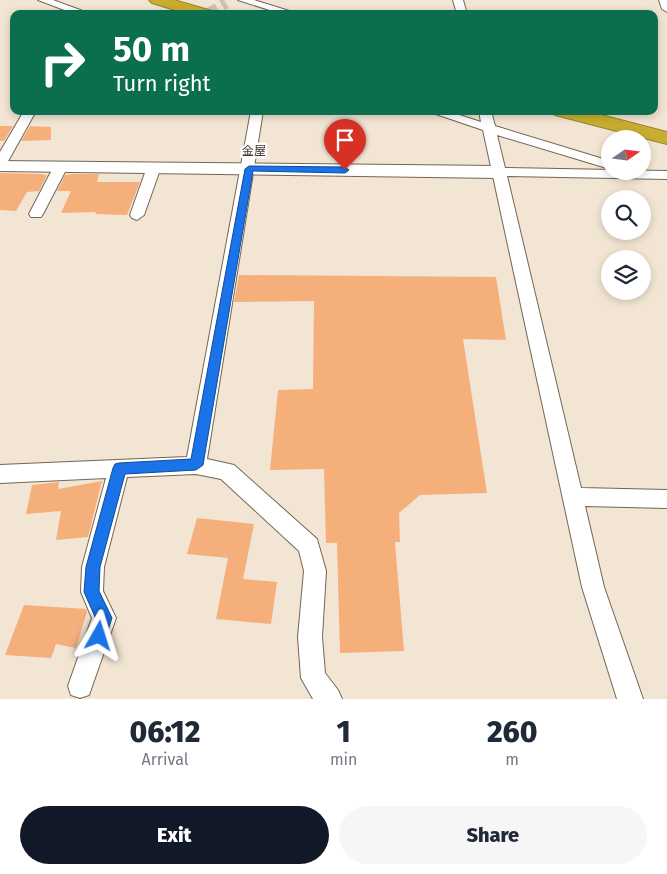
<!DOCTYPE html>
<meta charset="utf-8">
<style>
body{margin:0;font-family:"Fira Sans","Noto Sans JP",sans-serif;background:#f6f6f7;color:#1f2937;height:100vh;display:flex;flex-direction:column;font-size:19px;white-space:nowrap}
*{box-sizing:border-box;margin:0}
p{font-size:16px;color:#747a83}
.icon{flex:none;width:28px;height:28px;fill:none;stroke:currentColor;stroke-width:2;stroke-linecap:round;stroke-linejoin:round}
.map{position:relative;height:699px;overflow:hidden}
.panel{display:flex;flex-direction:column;background:#fff;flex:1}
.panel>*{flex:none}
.hud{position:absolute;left:10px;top:10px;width:648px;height:105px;border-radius:10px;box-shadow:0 2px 8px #0003;background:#0b6e4f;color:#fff;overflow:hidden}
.needle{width:32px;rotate:76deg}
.fabs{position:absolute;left:601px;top:130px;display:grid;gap:10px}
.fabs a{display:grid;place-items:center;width:50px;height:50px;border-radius:50%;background:#fff;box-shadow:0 2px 8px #0003;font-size:25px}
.pin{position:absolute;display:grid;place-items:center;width:42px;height:42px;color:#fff;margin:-51px -21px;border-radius:50% 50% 50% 0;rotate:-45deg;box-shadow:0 0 5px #0007}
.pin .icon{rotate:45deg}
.me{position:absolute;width:55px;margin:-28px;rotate:6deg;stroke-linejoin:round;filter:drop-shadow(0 0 4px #0008)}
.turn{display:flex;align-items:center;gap:18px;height:105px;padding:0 20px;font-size:22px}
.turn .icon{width:65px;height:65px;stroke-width:2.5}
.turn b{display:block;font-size:35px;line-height:42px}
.eta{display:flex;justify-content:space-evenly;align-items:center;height:85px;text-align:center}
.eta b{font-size:30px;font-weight:800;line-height:35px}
.action{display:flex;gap:10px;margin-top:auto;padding:10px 20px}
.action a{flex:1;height:58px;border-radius:30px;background:#111827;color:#fff;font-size:20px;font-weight:800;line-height:58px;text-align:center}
.action a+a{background:#f6f6f7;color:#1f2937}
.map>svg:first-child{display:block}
.building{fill:#f5af7b}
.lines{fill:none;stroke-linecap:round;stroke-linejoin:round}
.street-tunnel{stroke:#cfc2b2;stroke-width:11;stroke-dasharray:11 5.5;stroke-linecap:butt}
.street-casing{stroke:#726656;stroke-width:2}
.secondary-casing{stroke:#726656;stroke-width:2}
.highway-casing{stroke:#988430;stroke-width:2}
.street{fill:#fff;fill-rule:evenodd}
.secondary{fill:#fff;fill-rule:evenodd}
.highway{fill:#c9ad30;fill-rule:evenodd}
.route{fill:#1a73e8;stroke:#114b97}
.labels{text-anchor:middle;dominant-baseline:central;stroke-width:4.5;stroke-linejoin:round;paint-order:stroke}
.far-quarter-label{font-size:12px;fill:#3d3830;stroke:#fff}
</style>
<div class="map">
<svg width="667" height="699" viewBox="0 0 667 699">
<rect width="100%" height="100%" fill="#f3e5d3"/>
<!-- building -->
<path class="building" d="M0,126H13L4,141H0Z
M30,126L51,127V140L21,141Z
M0,173L40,174L47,175L39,191L27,192L16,211L0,210Z
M73,174H99L97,182H140L127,215L95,214L96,212L61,213L71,191H57L65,175Z
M239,275L496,277L506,340L463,339L487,493L420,495L399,513L400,542H395L404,651L340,653L337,543H326L324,469L270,470L278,390L313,389L314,301L234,302Z
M102,481L88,537L56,540L61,511L26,514L32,485L59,482L58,489Z
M197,518L254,524L243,579L277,582L271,624L216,619L228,558L187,554Z
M24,605L86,609L87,612L76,648L56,644L51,658L5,655Z"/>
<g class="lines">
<!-- street-tunnel -->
<path class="street-tunnel" d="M208,14L226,3"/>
<defs>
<path id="street" d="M38,0H53L91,14H75Z
M238,0H254L299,14H282Z
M453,0H463L467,14H457Z
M659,0H667V12L662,9Z
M24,111H36L7,163L0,167V152Z
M251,111H263L207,459L234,465L317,539L326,571L322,637L325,673L338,690L342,699H313L301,678L298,637L304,571L299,551L221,479L196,474L127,477L104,567L103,591L116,618L89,695L80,698L71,695L68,686L92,618L81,592L82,567L106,478L0,483V465L187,457Z
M427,111H447L481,122L479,111H491L495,126L610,161V169L497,135L505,168L667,171V179L507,176L581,488L667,490V508L585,506L604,587L643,699H617L582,587L483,130Z
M61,162L68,166L43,214L41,217H31L29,214L54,166Z
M154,163L161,167L144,215L137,220L132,218L130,215L147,167Z"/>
<path id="secondary" d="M0,161L498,166L505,168L507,172L505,176L498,178L0,171Z"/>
<path id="highway" d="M149,0H174L212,11L214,14H188L152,3Z
M553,111H586L667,132V144L555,115Z"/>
</defs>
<!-- street casing -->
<use href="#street" class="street-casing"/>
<!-- secondary casing -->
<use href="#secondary" class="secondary-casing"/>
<!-- highway casing -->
<use href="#highway" class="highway-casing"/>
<!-- street -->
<use href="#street" class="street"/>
<!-- secondary -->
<use href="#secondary" class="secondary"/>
<!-- highway -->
<use href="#highway" class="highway"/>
</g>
<!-- route -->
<path class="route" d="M249,166L345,167L349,170L345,173L253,171L203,465L196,470L125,474L100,567L99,591L112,618L104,642L99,644L94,642L91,636L96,619L84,592L86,567L113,468L115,464L119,463L191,459L245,169Z"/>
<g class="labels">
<!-- far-quarter labels -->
<g class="far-quarter-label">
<text x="254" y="151">金屋</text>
</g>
</g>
</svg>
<div class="fabs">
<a><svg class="needle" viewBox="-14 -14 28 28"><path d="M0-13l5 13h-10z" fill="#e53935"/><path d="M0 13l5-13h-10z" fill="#747a83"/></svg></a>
<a><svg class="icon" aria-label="search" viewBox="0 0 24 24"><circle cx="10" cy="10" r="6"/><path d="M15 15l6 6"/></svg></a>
<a><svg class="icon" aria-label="layers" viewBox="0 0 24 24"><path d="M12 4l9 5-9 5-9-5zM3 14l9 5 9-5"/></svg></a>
</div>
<div class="pin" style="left:345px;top:170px;background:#d93025"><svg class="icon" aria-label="arrive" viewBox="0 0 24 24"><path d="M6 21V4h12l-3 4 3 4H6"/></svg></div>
<svg class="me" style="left:99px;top:636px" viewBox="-20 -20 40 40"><path d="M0-17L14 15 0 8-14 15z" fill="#1a73e8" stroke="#fff" stroke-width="4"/></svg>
<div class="hud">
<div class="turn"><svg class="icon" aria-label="right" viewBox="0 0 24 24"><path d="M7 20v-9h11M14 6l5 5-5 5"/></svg><div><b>50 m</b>Turn right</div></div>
</div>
</div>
<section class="panel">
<div class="eta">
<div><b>06:12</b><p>Arrival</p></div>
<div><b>1</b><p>min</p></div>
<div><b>260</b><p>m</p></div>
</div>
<div class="action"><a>Exit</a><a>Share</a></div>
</section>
